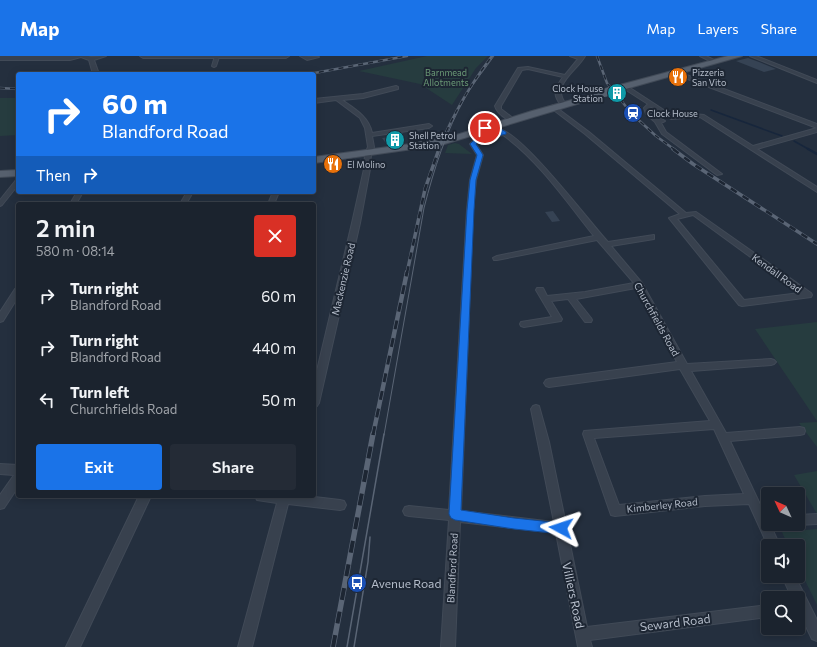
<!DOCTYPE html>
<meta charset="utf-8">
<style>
body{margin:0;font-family:Commissioner,sans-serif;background:#242b36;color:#f1f3f6;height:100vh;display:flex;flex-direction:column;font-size:15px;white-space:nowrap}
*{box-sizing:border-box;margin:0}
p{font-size:13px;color:#a0a4aa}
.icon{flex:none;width:22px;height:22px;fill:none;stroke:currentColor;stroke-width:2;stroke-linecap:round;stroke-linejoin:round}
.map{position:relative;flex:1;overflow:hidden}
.side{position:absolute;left:16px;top:146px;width:300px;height:296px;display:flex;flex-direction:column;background:#1b232e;border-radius:4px;box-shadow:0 2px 10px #0003,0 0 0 1px #39404a}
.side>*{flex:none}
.top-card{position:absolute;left:16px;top:16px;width:300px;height:122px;border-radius:4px;box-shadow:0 2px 10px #0003,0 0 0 1px #39404a;background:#1a73e8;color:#fff;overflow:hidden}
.needle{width:26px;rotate:314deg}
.tools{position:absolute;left:761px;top:431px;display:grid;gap:8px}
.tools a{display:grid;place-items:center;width:44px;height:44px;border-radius:4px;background:#1b232e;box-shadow:0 2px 10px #0003,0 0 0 1px #39404a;font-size:20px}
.pin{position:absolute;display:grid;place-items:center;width:34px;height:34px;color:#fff;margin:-17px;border:2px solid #fff;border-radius:50%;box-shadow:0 1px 4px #0007}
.me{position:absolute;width:44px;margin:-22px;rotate:275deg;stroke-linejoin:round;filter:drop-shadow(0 0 3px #0008)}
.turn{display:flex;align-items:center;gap:14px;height:84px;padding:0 20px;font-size:18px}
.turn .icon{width:52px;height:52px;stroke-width:2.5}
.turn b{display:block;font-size:28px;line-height:34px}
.then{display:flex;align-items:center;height:38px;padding:0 20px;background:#0003;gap:8px;font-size:15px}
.round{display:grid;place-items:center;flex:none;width:42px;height:42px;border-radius:4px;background:#242b36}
.head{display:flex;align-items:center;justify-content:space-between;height:68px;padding:0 20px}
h1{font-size:24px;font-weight:600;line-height:30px}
.cta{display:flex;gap:8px;margin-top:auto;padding:8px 20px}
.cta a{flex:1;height:46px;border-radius:4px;background:#1a73e8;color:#fff;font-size:16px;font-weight:600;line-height:46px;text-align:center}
.cta a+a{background:#242b36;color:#f1f3f6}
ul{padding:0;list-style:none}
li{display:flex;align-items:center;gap:12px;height:52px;padding:0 20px}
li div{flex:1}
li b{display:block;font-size:15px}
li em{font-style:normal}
header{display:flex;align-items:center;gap:24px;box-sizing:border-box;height:56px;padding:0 20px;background:#1a73e8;color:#fff}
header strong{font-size:19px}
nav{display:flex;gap:22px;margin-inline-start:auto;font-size:14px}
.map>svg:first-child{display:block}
.green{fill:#263c3f}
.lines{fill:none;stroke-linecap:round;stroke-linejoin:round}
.stream-far1{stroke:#17263c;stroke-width:1.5}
.stream{stroke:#17263c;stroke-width:2.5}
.building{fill:#364354}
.minor-casing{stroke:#414a57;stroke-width:2}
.tertiary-casing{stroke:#414a57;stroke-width:2}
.primary-casing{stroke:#414a57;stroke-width:2}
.minor{fill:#38414e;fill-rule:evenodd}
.tertiary{fill:#38414e;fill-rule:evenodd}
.primary{fill:#56606e;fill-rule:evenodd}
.tram-far1{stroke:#5a6575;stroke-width:1}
.tram{stroke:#5a6575;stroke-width:1.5}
.rail-far3-casing{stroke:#5a6575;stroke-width:2.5}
.rail-far2-casing{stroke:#5a6575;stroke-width:3.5}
.rail-far1-casing{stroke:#5a6575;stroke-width:4.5}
.rail-casing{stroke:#5a6575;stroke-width:5.5}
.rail-far3{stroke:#1d2633;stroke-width:1.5;stroke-dasharray:5;stroke-linecap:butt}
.rail-far2{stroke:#1d2633;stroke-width:2.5;stroke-dasharray:7;stroke-linecap:butt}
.rail-far1{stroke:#1d2633;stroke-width:3;stroke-dasharray:9;stroke-linecap:butt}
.rail{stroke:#1d2633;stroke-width:4;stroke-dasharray:12;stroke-linecap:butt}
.primary-bridge-casing{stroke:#414a57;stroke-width:9;stroke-linecap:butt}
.primary-bridge{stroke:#56606e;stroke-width:8}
.route{fill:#1a73e8;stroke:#114b97}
.labels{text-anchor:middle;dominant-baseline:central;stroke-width:4;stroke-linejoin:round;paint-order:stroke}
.far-park-label{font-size:9px;fill:#6b9a76;stroke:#1d2633}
.far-poi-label{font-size:9px;fill:#b4bcc9;stroke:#1d2633;text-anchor:start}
.street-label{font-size:10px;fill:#b4bcc9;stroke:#1d2633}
.near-poi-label{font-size:12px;fill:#b4bcc9;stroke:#1d2633;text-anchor:start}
.near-street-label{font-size:12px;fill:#b4bcc9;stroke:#1d2633}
</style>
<header>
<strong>Map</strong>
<nav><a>Map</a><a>Layers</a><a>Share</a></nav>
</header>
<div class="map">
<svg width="817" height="591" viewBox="0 0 817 591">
<rect width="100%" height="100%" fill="#242f3e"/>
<!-- green -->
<path class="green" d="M427,0H488L476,12L452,49L420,28L359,15Z
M0,42H18V79L0,80Z
M455,87L459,88L472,98L445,97L448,89Z
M817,266V365L755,273Z
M817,366V391L799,367Z
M817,415V458L794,419Z
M817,473V549L798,510V490H788L782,476Z"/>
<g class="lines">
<!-- stream-far1 -->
<path class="stream-far1" d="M711,54L782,80
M794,85L810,94"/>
<!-- stream -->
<path class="stream" d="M808,93L817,98"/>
</g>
<!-- building -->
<path class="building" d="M748,2L759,6L776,13L764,16L736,5Z
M397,80L403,87L388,90L382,82Z
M553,155L558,162L560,165L552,166L545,156Z"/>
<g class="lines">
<defs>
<path id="minor" d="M215,0L219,1L216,10L214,11L212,10Z
M300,0L319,1L307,4Z
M570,0H585C577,15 550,29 566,48L565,49H561C552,38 555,32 563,21L528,13L522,14L501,50V53L514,63V65C507,65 497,57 495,50L518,12L528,11L565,19L578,3Z
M700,0H706L716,5L712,6Z
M750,0H756L817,24V27Z
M672,15H676L817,68V72L672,17Z
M396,30L398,31V33L363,42L342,44C355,53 369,61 372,77L429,68L432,70L429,72L372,80L374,91L371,98L370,113L360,167L319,347L317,350L314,351V327L352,167L364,113L365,98L368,91L365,72L360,62L336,44L314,47V43L363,38Z
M623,30H627L673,60L694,58L704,59L753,90L817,72V76L757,93L817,131V136L700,61L671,63L651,51L650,52C653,63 658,60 665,65L661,67L666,76L722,118L717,119L662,78L655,66L646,58L644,52L648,48L623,32Z
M553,49L589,76L686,157L696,156L811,237L812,239L811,241L742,250L739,249L669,162L680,158L585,78L551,52L550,51ZM693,159L800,237L744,244L677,163Z
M497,73C518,71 591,168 608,186L654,179V183L611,190L642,227L687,308L771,303L774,304L776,306L774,308L771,309L691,315L726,377L800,371L804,372L805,375L804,378L800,379L730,385L768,465V468H770L780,490H768L749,448L705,450L615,460L611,459L583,378L584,375L710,365L680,313L549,331L546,330L544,327L546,324L549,323L677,306L662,276L636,232L576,243L591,262L592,264L591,266H585L568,243L551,245L562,263L561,265L524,271L521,270L520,268L521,266L552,261L536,234L537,232H543L547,240L585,236L634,227L597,184L497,204H494L493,202L497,200L594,180C567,146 538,104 503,79L479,85L476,88L483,99L476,124L473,154L461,455L554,466L531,353L533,350L536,349L539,350L549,386L587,571L768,549V561L590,584L592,591H578L556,477L460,466L455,591H441L449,464L409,460L405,459L403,455L405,451L409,450L449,454L467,154L470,124L477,99L470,88L475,83L499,77L496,74ZM714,373L744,438L705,440L619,449L594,382Z
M18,123V129L2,149L0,150V144L16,124Z
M77,136H83L76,148H70Z
M187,136H193L186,148H180Z
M273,136H279L274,148H268Z
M18,232V241L3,265L0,266V256L15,233Z
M0,408L18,409V431L4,452L0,453V439L14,419L0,418Z
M139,440H151L80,591H66Z
M255,440H306L340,444L344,445L346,449L344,453L340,454L288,448L252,591H238L277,447L257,444Z
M817,458V468L798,469L794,468H798V459Z
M782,520H795L817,564V585L812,583L798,554V542H792Z"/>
<path id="tertiary" d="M0,0H88L91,1L106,0L94,4L99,18H93L89,4L81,1L70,4H0Z
M140,0H289L286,2H143Z"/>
<path id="primary" d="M728,0H742L622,34H616L615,32L616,30Z
M604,35H607V39L441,89L314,107V101L418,87L432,82L436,85L447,82L532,55Z
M18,114V120L0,121V115Z"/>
</defs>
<!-- minor casing -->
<use href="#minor" class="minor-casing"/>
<!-- tertiary casing -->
<use href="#tertiary" class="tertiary-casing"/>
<!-- primary casing -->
<use href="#primary" class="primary-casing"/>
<!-- minor -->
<use href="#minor" class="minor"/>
<!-- tertiary -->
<use href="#tertiary" class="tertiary"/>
<!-- primary -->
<use href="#primary" class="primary"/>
<!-- tram-far1 -->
<path class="tram-far1" d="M384,379L424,152C434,113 446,75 466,40C474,26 485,13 494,0"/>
<!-- tram -->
<path class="tram" d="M347,591L384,378
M354,591L368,506L370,481"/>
<defs>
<path id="rail-far3" d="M597,0L607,27L632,58L656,80L675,94
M309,18L407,0
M0,32L18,33
M438,94C454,57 468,32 492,0"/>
<path id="rail-far2" d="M673,93L693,108L817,188
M407,217L425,133L439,93"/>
<path id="rail-far1" d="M373,379L407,216"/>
<path id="rail" d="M333,591L373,378"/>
</defs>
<!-- rail-far3 casing -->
<use href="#rail-far3" class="rail-far3-casing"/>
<!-- rail-far2 casing -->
<use href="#rail-far2" class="rail-far2-casing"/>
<!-- rail-far1 casing -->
<use href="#rail-far1" class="rail-far1-casing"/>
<!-- rail casing -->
<use href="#rail" class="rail-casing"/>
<!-- rail-far3 -->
<use href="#rail-far3" class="rail-far3"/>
<!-- rail-far2 -->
<use href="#rail-far2" class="rail-far2"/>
<!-- rail-far1 -->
<use href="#rail-far1" class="rail-far1"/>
<!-- rail -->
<use href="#rail" class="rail"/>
<defs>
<path id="primary-bridge" d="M604,37L619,32"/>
</defs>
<!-- primary-bridge casing -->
<use href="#primary-bridge" class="primary-bridge-casing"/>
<!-- primary-bridge -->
<use href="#primary-bridge" class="primary-bridge"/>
</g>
<!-- route -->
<path class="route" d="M493,68L506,76V78L479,85L476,88L483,99L476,124L474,154L461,454L514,462L561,467L565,468L567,472L565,476L561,478L514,473L455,464L451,462L449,458L467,154L470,124L477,99L470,88L475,83L500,76L493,72L485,74L482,72Z"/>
<!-- icons -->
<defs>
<symbol id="restaurant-disc" viewBox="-11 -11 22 22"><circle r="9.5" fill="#e8710a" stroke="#1d2633"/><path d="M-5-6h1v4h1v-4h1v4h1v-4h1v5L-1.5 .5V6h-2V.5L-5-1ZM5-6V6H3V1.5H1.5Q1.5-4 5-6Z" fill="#fff"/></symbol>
<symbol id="building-disc" viewBox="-11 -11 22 22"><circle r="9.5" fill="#0f9aa8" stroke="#1d2633"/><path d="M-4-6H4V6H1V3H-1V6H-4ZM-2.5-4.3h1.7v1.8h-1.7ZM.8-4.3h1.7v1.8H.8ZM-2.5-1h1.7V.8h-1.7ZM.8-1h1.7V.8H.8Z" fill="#fff"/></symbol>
<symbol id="station-disc" viewBox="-11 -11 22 22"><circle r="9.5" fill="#1a4fb4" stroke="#1d2633"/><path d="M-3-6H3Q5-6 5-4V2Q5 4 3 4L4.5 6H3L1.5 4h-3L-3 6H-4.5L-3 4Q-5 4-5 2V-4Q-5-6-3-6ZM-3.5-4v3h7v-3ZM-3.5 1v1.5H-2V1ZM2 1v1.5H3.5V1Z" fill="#fff"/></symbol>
<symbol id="bus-disc" viewBox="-11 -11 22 22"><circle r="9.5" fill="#1a4fb4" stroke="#1d2633"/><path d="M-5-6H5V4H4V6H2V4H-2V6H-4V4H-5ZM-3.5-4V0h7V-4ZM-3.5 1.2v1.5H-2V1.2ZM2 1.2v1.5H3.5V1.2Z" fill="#fff"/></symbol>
</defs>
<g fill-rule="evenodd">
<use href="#restaurant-disc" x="667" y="10" width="22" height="22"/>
<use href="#building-disc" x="606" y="26" width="22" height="22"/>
<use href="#station-disc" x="622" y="46" width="22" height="22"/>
<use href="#building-disc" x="384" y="73" width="22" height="22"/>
<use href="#restaurant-disc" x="322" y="97" width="22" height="22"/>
<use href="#bus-disc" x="346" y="516" width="22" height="22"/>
</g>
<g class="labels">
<!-- far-park labels -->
<g class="far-park-label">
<text x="446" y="16">Barnmead<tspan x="446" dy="10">Allotments</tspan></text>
</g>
<!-- far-poi labels -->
<g class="far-poi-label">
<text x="692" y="16">Pizzeria<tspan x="692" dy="10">San Vito</tspan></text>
<text x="603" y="32" text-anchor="end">Clock House<tspan x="603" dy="10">Station</tspan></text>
<text x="647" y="57">Clock House</text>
<text x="409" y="79">Shell Petrol<tspan x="409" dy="10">Station</tspan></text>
<text x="347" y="108">El Molino</text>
</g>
<!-- street labels -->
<g class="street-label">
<text transform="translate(777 217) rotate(36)">Kendall Road</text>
<text transform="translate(343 223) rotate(-77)">Mackenzie Road</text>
<text transform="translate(657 263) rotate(61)">Churchfields Road</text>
<text transform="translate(662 449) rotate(-6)">Kimberley Road</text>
<text transform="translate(452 512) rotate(-87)">Blandford Road</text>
</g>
<!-- near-poi labels -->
<g class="near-poi-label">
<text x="371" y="527">Avenue Road</text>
</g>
<!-- near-street labels -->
<g class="near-street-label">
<text transform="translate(574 539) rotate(78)">Villiers Road</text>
<text transform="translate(675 566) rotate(-7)">Seward Road</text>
</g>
</g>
</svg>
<div class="tools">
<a><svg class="needle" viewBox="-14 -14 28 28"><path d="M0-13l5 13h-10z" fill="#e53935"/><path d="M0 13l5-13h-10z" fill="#a0a4aa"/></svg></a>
<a><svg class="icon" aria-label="sound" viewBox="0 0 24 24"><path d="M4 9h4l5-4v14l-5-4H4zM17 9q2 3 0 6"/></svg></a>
<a><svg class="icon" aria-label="search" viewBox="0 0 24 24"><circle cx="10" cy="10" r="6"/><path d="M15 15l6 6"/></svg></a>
</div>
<div class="pin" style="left:485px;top:72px;background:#d93025"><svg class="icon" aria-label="arrive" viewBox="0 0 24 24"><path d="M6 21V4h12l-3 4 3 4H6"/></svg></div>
<svg class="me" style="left:561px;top:472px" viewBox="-20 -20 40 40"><path d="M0-17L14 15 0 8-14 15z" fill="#1a73e8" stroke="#fff" stroke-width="4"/></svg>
<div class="top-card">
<div class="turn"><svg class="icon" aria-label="right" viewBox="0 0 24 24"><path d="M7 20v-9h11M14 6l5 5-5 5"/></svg><div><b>60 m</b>Blandford Road</div></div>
<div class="then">Then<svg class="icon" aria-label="right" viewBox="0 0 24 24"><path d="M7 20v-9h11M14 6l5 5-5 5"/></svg></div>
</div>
<section class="side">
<div class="head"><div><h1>2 min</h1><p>580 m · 08:14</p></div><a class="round" style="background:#d93025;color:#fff"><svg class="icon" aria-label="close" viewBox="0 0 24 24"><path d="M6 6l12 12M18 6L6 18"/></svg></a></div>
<ul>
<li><svg class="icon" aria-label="right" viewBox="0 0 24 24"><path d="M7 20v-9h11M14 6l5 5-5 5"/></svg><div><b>Turn right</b><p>Blandford Road</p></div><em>60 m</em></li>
<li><svg class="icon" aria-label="right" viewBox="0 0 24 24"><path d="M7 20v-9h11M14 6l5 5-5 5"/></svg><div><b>Turn right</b><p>Blandford Road</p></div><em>440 m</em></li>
<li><svg class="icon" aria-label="left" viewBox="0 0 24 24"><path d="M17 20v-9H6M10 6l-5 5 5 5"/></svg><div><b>Turn left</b><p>Churchfields Road</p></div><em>50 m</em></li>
</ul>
<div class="cta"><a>Exit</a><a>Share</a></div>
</section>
</div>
